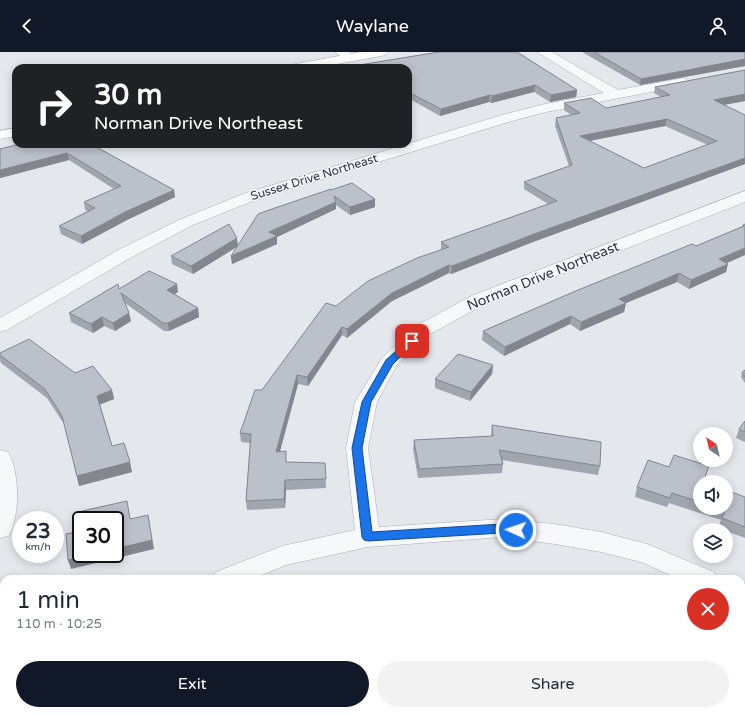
<!DOCTYPE html>
<meta charset="utf-8">
<style>
body{margin:0;font-family:"Varela Round",sans-serif;background:#f2f2f3;color:#1f2937;height:100vh;display:flex;flex-direction:column;font-size:15px;white-space:nowrap}
*{box-sizing:border-box;margin:0}
p{font-size:13px;color:#747a83}
.icon{flex:none;width:22px;height:22px;fill:none;stroke:currentColor;stroke-width:2;stroke-linecap:round;stroke-linejoin:round}
.map{position:relative;flex:1;overflow:hidden}
.drawer{position:absolute;left:0px;top:523px;width:745px;height:140px;display:flex;flex-direction:column;background:#fff;border-radius:12px 12px 0 0;box-shadow:0 2px 10px #0003}
.drawer>*{flex:none}
.guide{position:absolute;left:12px;top:12px;width:400px;height:84px;border-radius:12px;box-shadow:0 2px 10px #0003;background:#202124;color:#fff;overflow:hidden}
.needle{width:26px;rotate:325deg}
.controls{position:absolute;left:693px;top:375px;display:grid;gap:8px}
.controls a{display:grid;place-items:center;width:40px;height:40px;border-radius:50%;background:#fff;box-shadow:0 2px 10px #0003;font-size:20px}
.speed{position:absolute;left:12px;top:459px;display:flex;gap:8px;font-size:20px;font-weight:700;text-align:center}
.speed>*{display:grid;place-content:center;width:52px;height:52px;border-radius:50%;background:#fff;box-shadow:0 2px 10px #0003;line-height:1}
.speed small{font-size:10px;font-weight:400}
.speed .limit{border:2px solid #111;border-radius:6px;background:#fff;color:#111}
.pin{position:absolute;display:grid;place-items:center;width:34px;height:34px;color:#fff;margin:-17px;border-radius:8px;box-shadow:0 2px 6px #0006}
.me{position:absolute;width:44px;margin:-22px;rotate:273deg;stroke-linejoin:round;filter:drop-shadow(0 0 3px #0008)}
.turn{display:flex;align-items:center;gap:14px;height:84px;padding:0 16px;font-size:18px}
.turn .icon{width:52px;height:52px;stroke-width:2.5}
.turn b{display:block;font-size:28px;line-height:34px}
.round{display:grid;place-items:center;flex:none;width:42px;height:42px;border-radius:21px;background:#f2f2f3}
.summary{display:flex;align-items:center;justify-content:space-between;height:68px;padding:0 16px}
h1{font-size:24px;font-weight:600;line-height:30px}
.cta{display:flex;gap:8px;margin-top:auto;padding:8px 16px}
.cta a{flex:1;height:46px;border-radius:24px;background:#111827;color:#fff;font-size:16px;font-weight:600;line-height:46px;text-align:center}
.cta a+a{background:#f2f2f3;color:#1f2937}
header{display:flex;justify-content:space-between;align-items:center;height:52px;padding:0 16px;background:#111827;color:#fff;font-size:18px;font-weight:600}
.map>svg:first-child{display:block}
.lines{fill:none;stroke-linecap:round;stroke-linejoin:round}
.street-casing{stroke:#a9aeb7;stroke-width:1}
.secondary-casing{stroke:#a9aeb7;stroke-width:1}
.street{fill:#f7f8fa;fill-rule:evenodd}
.secondary{fill:#fff;fill-rule:evenodd}
.wall{fill:#a1a5ae;fill-rule:evenodd}
.shaded-wall{fill:#83868d}
.building{fill:#bbc0ca;stroke:#83868d;fill-rule:evenodd}
.route{fill:#1a73e8;stroke:#114b97}
.labels{text-anchor:middle;dominant-baseline:central;stroke-width:3;stroke-linejoin:round;paint-order:stroke}
.far-street-label{font-size:12px;fill:#2b3445;stroke:#f4f6f9}
.street-label{font-size:14px;fill:#2b3445;stroke:#f4f6f9}
</style>
<header><svg class="icon" aria-label="back" viewBox="0 0 24 24"><path d="M15 5l-7 7 7 7"/></svg>Waylane<svg class="icon" aria-label="person" viewBox="0 0 24 24"><circle cx="12" cy="8" r="4"/><path d="M4 21q1-7 8-7t8 7"/></svg></header>
<div class="map">
<svg width="745" height="663" viewBox="0 0 745 663">
<rect width="100%" height="100%" fill="#e4e7ec"/>
<g class="lines">
<defs>
<path id="street" d="M335,0H349L355,5L353,8H345Z
M538,0H552L618,38L683,26L687,27L689,30L687,33L683,34L546,60L512,69L255,148L193,173L132,205L7,278L0,280V266L120,197L181,167L243,142L502,63L545,52L604,41L540,2Z
M745,139V150L485,252L430,282L397,313L377,350L368,396L379,475L503,467L555,472L601,480L647,492L714,520L718,527H679L641,510L601,500L555,492L503,485L368,495L286,513L252,527H212L216,520L282,494L355,478L346,396L355,350L382,306L416,274L471,244Z
M0,398L8,400C20,420 20,464 9,484L0,486Z
M741,531L745,532V555L741,554Z
M0,593H4V617H0Z"/>
<path id="secondary" d="M361,0H387L385,3L381,4L315,16H289L291,13L295,12Z
M16,76V84L0,87V79Z"/>
</defs>
<!-- street casing -->
<use href="#street" class="street-casing"/>
<!-- secondary casing -->
<use href="#secondary" class="secondary-casing"/>
<!-- street -->
<use href="#street" class="street"/>
<!-- secondary -->
<use href="#secondary" class="secondary"/>
</g>
<!-- wall -->
<path class="wall" d="M439,0H517L577,38L576,45L550,50L534,40L491,51L489,50L440,64L408,46V16H359V13Z
M582,0H745V14L640,33Z
M745,18V49L724,53L745,63V112L533,190L451,222L449,221L392,249L347,286L342,283L308,334L298,332L280,400L287,410L325,411L326,436L286,438L285,456L247,458L246,449L250,391L241,390L240,381L262,338L336,254L441,198V190L548,152L524,137V130L569,114L555,74L556,66L571,63L564,58V51L606,56L661,45L654,41L655,35ZM665,74L708,93L644,116L590,89Z
M91,92L174,138L175,145L127,168L82,192L61,182L59,174L88,159L85,158L84,150L114,137L69,108L0,126V97Z
M331,138L375,155L350,163L336,153V157L277,185V192L232,212L231,204L237,195L193,222L172,212L171,204L238,193Z
M745,172V203L727,211L726,220L689,237L677,230L626,251L624,260L580,279L570,272L504,304L482,288L483,279L696,194L742,175L743,173Z
M119,237L178,240L174,242L198,256L199,265L169,279H164L125,251L131,269L115,279L104,274L93,281L71,270L69,261Z
M0,301L75,321L112,338L114,347L100,352L112,394L132,420L79,434L64,372L47,346L1,311L0,308Z
M493,313L492,322L470,349L435,336V327Z
M745,318V331L741,325L742,320Z
M745,369V390L736,386L739,377Z
M492,373L600,414L598,423L502,408L503,412L502,421L418,426L413,397L414,388L491,384Z
M700,430V456H726L745,445V486L726,479V478L718,476L721,468L669,451L667,455L635,445L637,435Z
M741,600L745,602V648L742,655H741Z
M146,659H227V663H149Z"/>
<!-- shaded-wall -->
<path class="shaded-wall" d="M745,7V14L640,33L641,27Z
M535,33L534,40L491,51L492,44Z
M577,38L576,45L550,50L551,43Z
M745,42V49L712,55L714,48Z
M490,43L489,50L440,64L441,57Z
M667,67L665,74L578,91L580,84Z
M67,101L69,108L0,126V118Z
M745,106V112L533,190L451,222L452,214L534,182Z
M174,138L175,145L127,168L82,192L81,184L125,160Z
M375,147V155L350,163V155Z
M336,150V157L277,185V192L232,212L231,204L269,180Z
M237,186L238,194L193,222L191,214Z
M745,196V203L717,215L719,207Z
M728,212L726,220L689,237L691,228Z
M449,213V221L392,249L347,286V277L392,241Z
M679,221L677,230L626,251L624,260L580,279L581,270L619,247Z
M177,232L178,240L168,246L167,238Z
M198,256L199,265L169,279L168,271Z
M129,261L131,269L115,279L113,271Z
M571,264L570,272L504,304L505,295Z
M102,265L104,274L93,281L91,272Z
M342,275V283L308,334L307,325Z
M493,313L492,322L470,349L471,340Z
M297,323L298,332L277,409L276,400Z
M112,338L114,347L99,353L97,344Z
M130,410L132,420L79,434L77,424Z
M285,428L286,438L285,456L284,447Z
M148,463L154,497L71,517L68,508L92,502H115V497Z
M184,659H191L192,663H177Z
M224,659H227V663H217Z"/>
<!-- building -->
<path class="building" d="M439,0H517L577,38L551,43L535,33L492,44L490,43L441,57L408,40V16H364L359,13Z
M594,0H745V7L641,27Z
M745,18V42L714,48L745,63V106L534,182L452,214L449,213L392,241L347,277L342,275L307,325L297,323L276,400L286,399V410L325,411L326,427L285,428L284,447L246,449L251,382L240,381L255,338H262L326,251L336,254L368,229L417,206L449,195L441,190L557,149L524,130L572,113L556,66L580,61L564,51L591,46L606,56L670,43L655,35ZM667,67L717,89L644,116L580,84Z
M20,92H91L174,138L125,160L81,184L59,174L95,156L84,150L121,134L67,101L0,118V97Z
M352,131L375,147L350,155L334,144L336,150L269,180L277,184L231,204L258,162L269,158L331,137V138Z
M229,172L237,186L191,214L171,204Z
M745,172V196L719,207L728,212L691,228L679,221L619,247L626,251L581,270L571,264L505,295L483,279L578,238L692,192L696,194L744,174L743,173Z
M149,219L177,232L167,238L198,256L168,271H163L121,241L129,261L113,271L102,265L91,272L69,261L118,232L119,237Z
M29,287L75,321L93,314L112,338L97,344L112,394L124,391L130,410L77,424L62,364L45,337L0,303V301Z
M458,302L493,313L471,340L435,327Z
M745,318V325L742,320Z
M745,369V380L739,377Z
M492,373L601,390L600,414L499,398L503,412L419,417L414,388L493,384Z
M674,403L709,414L703,430H705H700V450L672,441L670,446L637,435L648,408L669,415Z
M726,438L745,445V475L722,466L725,459L717,456H726Z
M127,449L130,467L148,463L152,488L115,497V468H83L82,459Z
M81,479V502H92L68,508L66,482Z
M741,600L745,602V645L741,643Z
M149,659H184L177,663H151Z
M193,659H224L217,663H195Z"/>
<!-- route -->
<path class="route" d="M409,287H415L416,289L393,312L371,350L362,396L372,480L502,472L519,475L521,478L519,480L368,489L364,488L362,485L352,396L362,350L386,308Z"/>
<g class="labels">
<!-- far-street labels -->
<g class="far-street-label">
<text transform="translate(314 125) rotate(-17)">Sussex Drive Northeast</text>
</g>
<!-- street labels -->
<g class="street-label">
<text transform="translate(543 224) rotate(-22)">Norman Drive Northeast</text>
</g>
</g>
</svg>
<div class="controls">
<a><svg class="needle" viewBox="-14 -14 28 28"><path d="M0-13l5 13h-10z" fill="#e53935"/><path d="M0 13l5-13h-10z" fill="#747a83"/></svg></a>
<a><svg class="icon" aria-label="sound" viewBox="0 0 24 24"><path d="M4 9h4l5-4v14l-5-4H4zM17 9q2 3 0 6"/></svg></a>
<a><svg class="icon" aria-label="layers" viewBox="0 0 24 24"><path d="M12 4l9 5-9 5-9-5zM3 14l9 5 9-5"/></svg></a>
</div>
<div class="speed"><div>23<small>km/h</small></div><div class="limit">30</div></div>
<div class="pin" style="left:412px;top:289px;background:#d93025"><svg class="icon" aria-label="arrive" viewBox="0 0 24 24"><path d="M6 21V4h12l-3 4 3 4H6"/></svg></div>
<svg class="me" style="left:516px;top:478px" viewBox="-20 -20 40 40"><circle r="17" fill="#1a73e8" stroke="#fff" stroke-width="3"/><path d="M0-11L8 9 0 5-8 9z" fill="#fff"/></svg>
<div class="guide">
<div class="turn"><svg class="icon" aria-label="right" viewBox="0 0 24 24"><path d="M7 20v-9h11M14 6l5 5-5 5"/></svg><div><b>30 m</b>Norman Drive Northeast</div></div>
</div>
<section class="drawer">
<div class="summary"><div><h1>1 min</h1><p>110 m · 10:25</p></div><a class="round" style="background:#d93025;color:#fff"><svg class="icon" aria-label="close" viewBox="0 0 24 24"><path d="M6 6l12 12M18 6L6 18"/></svg></a></div>
<div class="cta"><a>Exit</a><a>Share</a></div>
</section>
</div>
